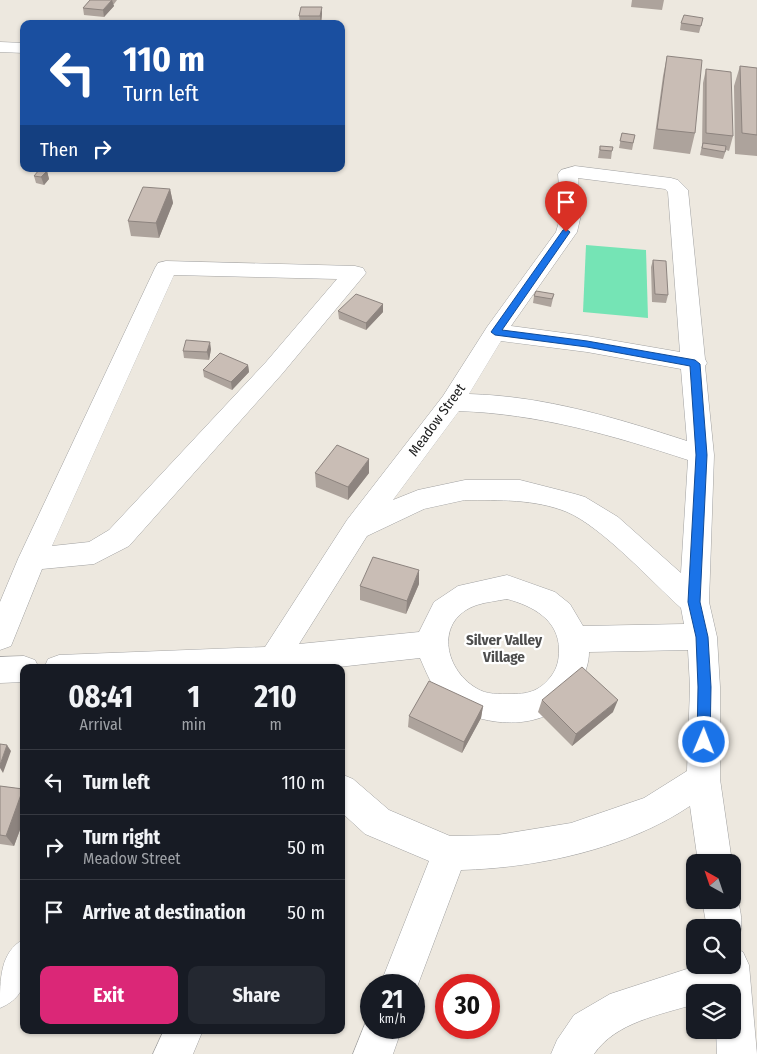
<!DOCTYPE html>
<style>
body{margin:0;font-family:"Fira Sans Condensed",sans-serif;background:#242831;color:#f1f3f6;height:100vh;display:flex;flex-direction:column;font-size:19px;white-space:nowrap}
*{box-sizing:border-box;margin:0}
p{font-size:16px;color:#9ea1a6}
.icon{flex:none;width:28px;height:28px;fill:none;stroke:currentColor;stroke-width:2;stroke-linecap:round;stroke-linejoin:round}
.map{position:relative;flex:1;overflow:hidden}
.sheet{position:absolute;left:20px;top:664px;width:325px;height:370px;display:flex;flex-direction:column;background:#171b24;border-radius:10px;box-shadow:0 1px 4px #0004}
.sheet>*{flex:none}
.top-card{position:absolute;left:20px;top:20px;width:325px;height:152px;border-radius:10px;box-shadow:0 1px 4px #0004;background:#1a4fa0;color:#fff;overflow:hidden}
.needle{width:32px;rotate:320deg}
.controls{position:absolute;left:686px;top:854px;display:grid;gap:10px}
.controls a{display:grid;place-items:center;width:55px;height:55px;border-radius:10px;background:#171b24;box-shadow:0 1px 4px #0004;font-size:25px}
.speed{position:absolute;left:360px;top:974px;display:flex;gap:10px;font-size:25px;font-weight:700;text-align:center}
.speed>*{display:grid;place-content:center;width:65px;height:65px;border-radius:50%;background:#171b24;box-shadow:0 1px 4px #0004;line-height:1}
.speed small{font-size:12px;font-weight:400}
.speed .limit{border:8px solid #d22;background:#fff;color:#111}
.pin{position:absolute;display:grid;place-items:center;width:42px;height:42px;color:#fff;margin:-51px -21px;border-radius:50% 50% 50% 0;rotate:-45deg;box-shadow:0 0 5px #0007}
.pin .icon{rotate:45deg}
.me{position:absolute;width:55px;margin:-28px;rotate:1deg;stroke-linejoin:round;filter:drop-shadow(0 0 4px #0008)}
.turn{display:flex;align-items:center;gap:18px;height:105px;padding:0 20px;font-size:22px}
.turn .icon{width:65px;height:65px;stroke-width:2.5}
.turn b{display:block;font-size:35px;line-height:42px}
.then{display:flex;align-items:center;height:48px;padding:0 20px;background:#0003;gap:10px;font-size:19px}
.eta{display:flex;justify-content:space-evenly;align-items:center;height:85px;text-align:center}
.eta b{font-size:30px;font-weight:700;line-height:35px}
.primary-button{display:flex;gap:10px;margin-top:auto;padding:10px 20px}
.primary-button a{flex:1;height:58px;border-radius:10px;background:#db2777;color:#fff;font-size:20px;font-weight:700;line-height:58px;text-align:center}
.primary-button a+a{background:#242831;color:#f1f3f6}
ul{padding:0;list-style:none}
li{display:flex;align-items:center;gap:15px;height:65px;padding:0 20px;border-top:1px solid #363941}
li div{flex:1}
li b{display:block;font-size:19px}
li em{font-style:normal}
.map>svg:first-child{display:block}
.pitch{fill:#75e4b5}
.lines{fill:none;stroke-linecap:round;stroke-linejoin:round}
.minor-casing{stroke:#a1a1a1;stroke-width:1}
.minor{fill:#fff;fill-rule:evenodd}
.wall{fill:#ada39c}
.shaded-wall{fill:#8d847f}
.building{fill:#c9bdb5;stroke:#8d847f}
.route{fill:#1a73e8;stroke:#114b97}
.labels{text-anchor:middle;dominant-baseline:central;stroke-width:4.5;stroke-linejoin:round;paint-order:stroke}
.street-label{font-size:14px;fill:#1a1a1a;stroke:#fff}
.neighbourhood-label{font-size:15px;font-weight:bold;fill:#4d4d4d;stroke:#fff}
</style>
<div class="map">
<svg width="757" height="1054" viewBox="0 0 757 1054">
<rect width="100%" height="100%" fill="#ede8df"/>
<!-- pitch -->
<path class="pitch" d="M586,245L646,250L648,318L583,312Z"/>
<g class="lines">
<defs>
<path id="minor" d="M0,42L24,43V53L0,52Z
M575,166L671,178L678,180L688,190L705,359L707,363L705,366L714,455L709,602L717,637L720,687V779L732,862H698L690,806C626,849 537,868 461,870L414,995V985H380L429,861L365,834L341,812V774L353,779L389,810L450,836L497,835L571,823L644,798L687,771L690,687L688,650L589,652C589,662 586,671 581,681C559,730 496,731 454,708C436,698 428,676 420,658L329,668H44L48,659L59,655L265,647L347,520L443,396L487,327L556,232L561,215L558,174L561,170ZM578,178L665,189L668,192L680,352L587,336L511,326L577,232L581,215ZM501,341L587,352L681,369L687,441C616,418 545,396 469,394ZM459,411C539,414 612,435 688,460L681,573L618,517L585,497L575,494L520,480H465L418,490L393,500ZM465,500C499,500 535,499 567,512C602,527 651,581 681,608L684,624L583,626L570,604L555,592L507,575L458,586L434,602L419,632L299,644L367,536L424,509ZM507,599C533,606 559,620 559,650C559,660 557,668 552,675C541,690 530,694 512,694C499,694 487,695 476,688C443,668 435,619 477,605C486,602 497,601 507,599Z
M166,261L355,266L363,268L366,273L282,374L129,546L94,564L42,569L11,646L0,650V602L18,559L155,268L158,263ZM174,275L337,279L266,362L109,530L89,542L52,546Z
M24,656L35,660L39,668H24V682L0,683V657Z
M733,887C740,905 745,923 738,941L732,943V928H707L702,900H732Z
M24,939C24,969 33,994 0,1008C0,978 0,952 24,939Z
M732,947L743,952L749,965L757,1054H717L716,1030H732V992H695V1004C660,1015 616,1022 594,1054H551L557,1040L574,1015L610,994L699,965H732Z
M369,1014H371V1028H402L393,1054H353Z
M164,1030H203L193,1054H153Z"/>
</defs>
<!-- minor casing -->
<use href="#minor" class="minor-casing"/>
<!-- minor -->
<use href="#minor" class="minor"/>
</g>
<!-- wall -->
<path class="wall" d="M90,0H117L114,4H113L114,6L104,17L84,15L83,8Z
M632,0H664L662,10L631,7Z
M322,14L321,23H300L299,16Z
M703,18L699,33L680,30L681,23Z
M667,56L695,133L690,154L653,149L663,76Z
M740,66L757,68V156L735,154L734,86Z
M706,69L733,136L729,151L726,150L723,159L700,155L702,145L703,83Z
M622,133L635,135L632,150L619,148Z
M600,146L612,151L611,159L598,158Z
M47,171L49,179L44,185L36,183L34,176Z
M170,189L173,203L159,238L131,236L128,221Z
M653,260L668,295L666,303L652,302L651,267Z
M554,294L551,307L533,303L534,296Z
M383,304V312L366,330L339,319L338,311Z
M211,349L209,360L184,358L183,351Z
M248,365L249,372L232,390L204,377L203,370Z
M315,473H369L348,500L316,487Z
M419,584L406,614L360,600V586Z
M542,700L613,712L572,746L538,712Z
M483,706L481,718L462,753L408,727L409,716Z
M0,786L23,789L24,790V819L14,846L0,844Z"/>
<!-- shaded-wall -->
<path class="shaded-wall" d="M112,0L114,6L104,17L103,10Z
M322,7V14L321,23L320,16Z
M47,171L49,179L44,185L41,177Z
M170,189L173,203L159,238L156,223Z
M383,304V312L366,330V323Z
M210,342L211,349L209,360L207,352Z
M248,365L249,372L232,390L231,382Z
M369,459V473L348,500V487Z
M419,570V584L406,614L407,601Z
M618,700L613,712L572,746L576,734Z
M483,706L481,718L462,753L464,742Z
M7,745L11,751L3,773L0,768V765Z
M23,789L24,790V819L14,846L6,836Z"/>
<!-- building -->
<path class="building" d="M90,0H112L103,10L83,8Z
M301,7H322L320,16H299Z
M684,15L703,18L701,26L681,23Z
M667,56L702,60L695,133L657,129Z
M740,66L757,68V135L742,133Z
M706,69L731,72L733,136L706,133Z
M622,133L635,135L633,143L620,141Z
M703,143L726,146L725,152L702,148Z
M600,146L613,147L612,151L600,150Z
M39,170L47,171L41,177L34,176Z
M143,187L170,189L156,223L128,221Z
M653,260L666,261L668,295L655,294Z
M536,291L554,294L552,299L534,296Z
M356,294L383,304L366,323L338,311Z
M186,340L210,342L207,352L183,351Z
M220,353L248,365L231,382L203,370Z
M337,445L369,459L348,487L315,473Z
M373,557L419,570L407,601L360,586Z
M582,667L618,700L576,734L542,700Z
M429,681L483,706L464,742L409,716Z
M0,744L7,745L0,765Z
M0,786L23,789L6,836L0,835Z"/>
<!-- route -->
<path class="route" d="M566,229L570,232L502,330L587,341L695,360L700,364L707,455L700,602L708,637L711,687L710,742L708,747L704,748L699,747L697,742L698,687L696,637L688,602L696,455L690,366L587,347L495,335L491,332L563,230Z"/>
<g class="labels">
<!-- street labels -->
<g class="street-label">
<text transform="translate(437 420) rotate(-54)">Meadow Street</text>
</g>
<!-- neighbourhood labels -->
<g class="neighbourhood-label">
<text x="504" y="640">Silver Valley<tspan x="504" dy="17">Village</tspan></text>
</g>
</g>
</svg>
<div class="controls">
<a><svg class="needle" viewBox="-14 -14 28 28"><path d="M0-13l5 13h-10z" fill="#e53935"/><path d="M0 13l5-13h-10z" fill="#9ea1a6"/></svg></a>
<a><svg class="icon" aria-label="search" viewBox="0 0 24 24"><circle cx="10" cy="10" r="6"/><path d="M15 15l6 6"/></svg></a>
<a><svg class="icon" aria-label="layers" viewBox="0 0 24 24"><path d="M12 4l9 5-9 5-9-5zM3 14l9 5 9-5"/></svg></a>
</div>
<div class="speed"><div>21<small>km/h</small></div><div class="limit">30</div></div>
<div class="pin" style="left:566px;top:232px;background:#d93025"><svg class="icon" aria-label="arrive" viewBox="0 0 24 24"><path d="M6 21V4h12l-3 4 3 4H6"/></svg></div>
<svg class="me" style="left:704px;top:742px" viewBox="-20 -20 40 40"><circle r="17" fill="#1a73e8" stroke="#fff" stroke-width="3"/><path d="M0-11L8 9 0 5-8 9z" fill="#fff"/></svg>
<div class="top-card">
<div class="turn"><svg class="icon" aria-label="left" viewBox="0 0 24 24"><path d="M17 20v-9H6M10 6l-5 5 5 5"/></svg><div><b>110 m</b>Turn left</div></div>
<div class="then">Then<svg class="icon" aria-label="right" viewBox="0 0 24 24"><path d="M7 20v-9h11M14 6l5 5-5 5"/></svg></div>
</div>
<section class="sheet">
<div class="eta">
<div><b>08:41</b><p>Arrival</p></div>
<div><b>1</b><p>min</p></div>
<div><b>210</b><p>m</p></div>
</div>
<ul>
<li><svg class="icon" aria-label="left" viewBox="0 0 24 24"><path d="M17 20v-9H6M10 6l-5 5 5 5"/></svg><div><b>Turn left</b></div><em>110 m</em></li>
<li><svg class="icon" aria-label="right" viewBox="0 0 24 24"><path d="M7 20v-9h11M14 6l5 5-5 5"/></svg><div><b>Turn right</b><p>Meadow Street</p></div><em>50 m</em></li>
<li><svg class="icon" aria-label="arrive" viewBox="0 0 24 24"><path d="M6 21V4h12l-3 4 3 4H6"/></svg><div><b>Arrive at destination</b></div><em>50 m</em></li>
</ul>
<div class="primary-button"><a>Exit</a><a>Share</a></div>
</section>
</div>
